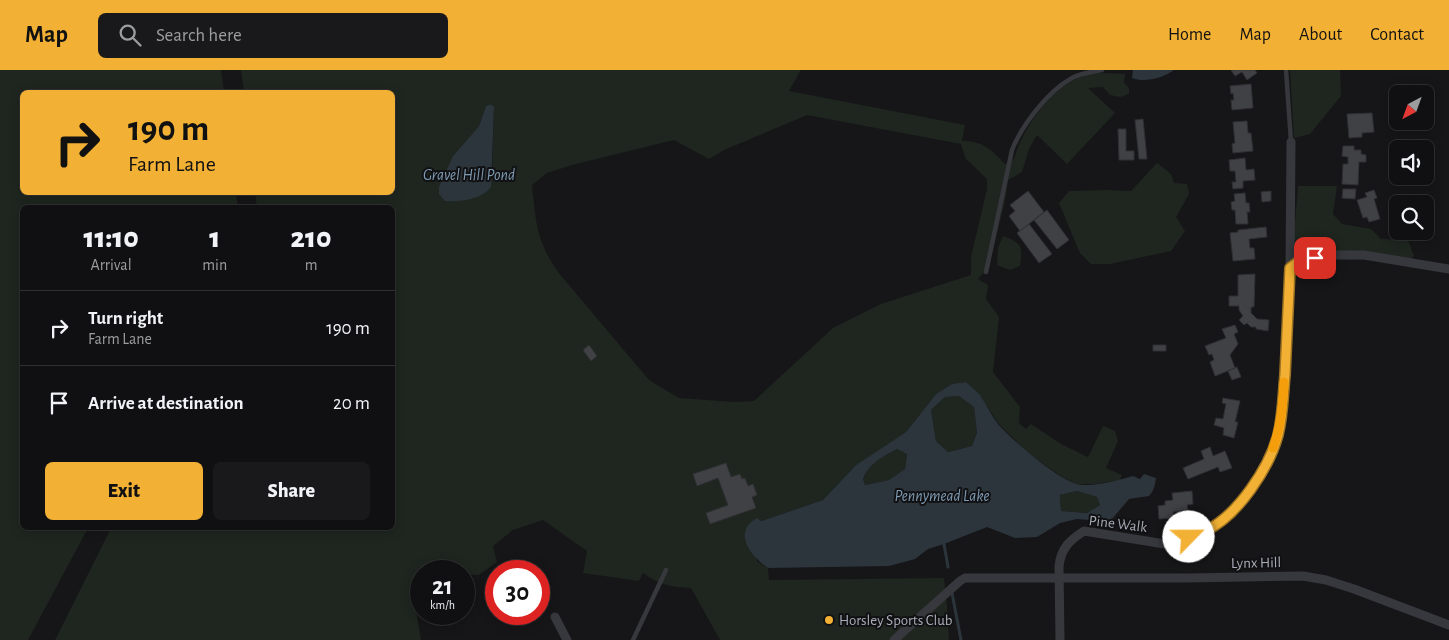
<!DOCTYPE html>
<style>
body{margin:0;font-family:"Alegreya Sans",sans-serif;background:#19191b;color:#f1f3f6;height:100vh;display:flex;flex-direction:column;font-size:19px;white-space:nowrap}
*{box-sizing:border-box;margin:0}
p{font-size:16px;color:#9c9d9f}
.icon{flex:none;width:28px;height:28px;fill:none;stroke:currentColor;stroke-width:2;stroke-linecap:round;stroke-linejoin:round}
.map{position:relative;flex:1;overflow:hidden}
.drawer{position:absolute;left:20px;top:135px;width:375px;height:325px;display:flex;flex-direction:column;background:#101012;border-radius:8px;box-shadow:0 2px 12px #0003,0 0 0 1px #303032}
.drawer>*{flex:none}
.guide{position:absolute;left:20px;top:20px;width:375px;height:105px;border-radius:8px;box-shadow:0 2px 12px #0003,0 0 0 1px #303032;background:#f2b134;color:#111;overflow:hidden}
.needle{width:32px;rotate:221deg}
.fabs{position:absolute;left:1389px;top:15px;display:grid;gap:10px}
.fabs a{display:grid;place-items:center;width:45px;height:45px;border-radius:8px;background:#101012;box-shadow:0 2px 12px #0003,0 0 0 1px #303032;font-size:25px}
.speed{position:absolute;left:410px;top:490px;display:flex;gap:10px;font-size:25px;font-weight:700;text-align:center}
.speed>*{display:grid;place-content:center;width:65px;height:65px;border-radius:50%;background:#101012;box-shadow:0 2px 12px #0003,0 0 0 1px #303032;line-height:1}
.speed small{font-size:12px;font-weight:400}
.speed .limit{border:8px solid #d22;background:#fff;color:#111}
.pin{position:absolute;display:grid;place-items:center;width:42px;height:42px;color:#fff;margin:-21px;border-radius:10px;box-shadow:0 2px 8px #0006}
.me{position:absolute;width:55px;margin:-28px;rotate:67deg;stroke-linejoin:round;filter:drop-shadow(0 0 4px #0008)}
.turn{display:flex;align-items:center;gap:18px;height:105px;padding:0 25px;font-size:22px}
.turn .icon{width:65px;height:65px;stroke-width:2.5}
.turn b{display:block;font-size:35px;line-height:42px}
.eta{display:flex;justify-content:space-evenly;align-items:center;height:85px;text-align:center}
.eta b{font-size:30px;font-weight:800;line-height:35px}
.cta{display:flex;gap:10px;margin-top:auto;padding:10px 25px}
.cta a{flex:1;height:58px;border-radius:8px;background:#f2b134;color:#111;font-size:20px;font-weight:800;line-height:58px;text-align:center}
.cta a+a{background:#19191b;color:#f1f3f6}
ul{padding:0;list-style:none}
li{display:flex;align-items:center;gap:15px;height:75px;padding:0 25px;border-top:1px solid #303032}
li div{flex:1}
li b{display:block;font-size:19px}
li em{font-style:normal}
header{display:flex;align-items:center;gap:30px;box-sizing:border-box;height:70px;padding:0 25px;background:#f2b134;color:#111}
header strong{font-size:24px}
nav{display:flex;gap:28px;margin-inline-start:auto;font-size:18px}
.search{width:350px;height:45px;background:#19191b;display:flex;align-items:center;gap:12px;box-sizing:border-box;padding:0 18px;border-radius:8px;color:#9c9d9f;font-size:19px}
.map>svg:first-child{display:block}
.green{fill:#1e261f;fill-rule:evenodd}
.water{fill:#2c353c;fill-rule:evenodd}
.lines{fill:none;stroke-linecap:round;stroke-linejoin:round}
.stream{stroke:#2c353c;stroke-width:3}
.building{fill:#404145;stroke:#303034}
.lane{stroke:#37383d;stroke-width:4.5}
.street{stroke:#37383d;stroke-width:9}
.route-casing{stroke:#9d7322;stroke-width:12}
.route{stroke:#f2b134;stroke-width:9}
.slow{stroke:#f59e0b;stroke-width:9}
.poi-dot{fill:#f2b134;stroke:#111113;stroke-width:2}
.labels{text-anchor:middle;dominant-baseline:central;stroke-width:4;stroke-linejoin:round;paint-order:stroke}
.street-label{font-size:15px;fill:#a8adb8;stroke:#111113}
.poi-label{font-size:15px;fill:#a8adb8;stroke:#111113;text-anchor:start}
.water-label{font-size:16px;font-style:italic;fill:#7f9bb3;stroke:#111113}
</style>
<header>
<strong>Map</strong>
<div class="search"><svg class="icon" aria-label="search" viewBox="0 0 24 24"><circle cx="10" cy="10" r="6"/><path d="M15 15l6 6"/></svg>Search here</div>
<nav><a>Home</a><a>Map</a><a>About</a><a>Contact</a></nav>
</header>
<div class="map">
<svg width="1449" height="570" viewBox="0 0 1449 570">
<rect width="100%" height="100%" fill="#161618"/>
<!-- green -->
<path class="green" d="M0,0H221L224,22H22V122L236,123L238,137L22,138V458H88L28,570H0Z
M241,0H801L789,21L965,55L962,71C983,71 991,79 1005,94L1014,89C1023,58 1051,17 1083,6C1095,1 1112,4 1125,4L1124,13L1129,18V24L1120,27L1110,25L1103,17L1088,18L1115,43L1067,94L1037,65L1029,79L1022,102L1008,110L1006,126L989,197L978,209L988,215L986,229L999,247L993,302L1020,337L1019,353L1026,359L1031,354L1061,374L1088,387L1103,356L1115,361L1118,371L1106,398L1122,405L1120,410L1096,414H1077L1062,407L1028,383L998,353L978,323L966,312L952,314L936,324L906,362L856,395L823,430L761,451L757,448V491L768,498L769,510L944,508L947,537L949,570H720L691,518C670,517 660,515 643,503L639,511L583,503L587,481L543,450L513,460L493,476L497,492L479,505L464,504V501H421V510L412,518L421,570H55L111,458H392V138L257,137L255,123L392,122V22H244ZM492,35L494,37L492,110L453,86L479,56L486,36ZM807,45L961,74L966,89L987,109V119L971,187V205L881,234L833,258L754,331L735,332L679,328L649,310L558,202C536,170 536,152 532,115L547,103L572,95L674,70L709,89L724,80Z
M1290,0H1340L1341,26L1310,64L1294,68Z
M1157,93L1171,104L1174,113L1187,114L1189,124L1176,147L1185,161L1171,181L1110,194H1091L1080,183L1059,133L1069,121L1107,120L1131,121Z
M1298,116H1337L1333,144L1342,154L1371,159L1381,169L1408,170L1414,186L1407,191L1344,183L1300,185L1293,179Z
M1003,166C1022,173 1023,176 1020,196L1010,200L997,195L998,178Z
M960,326L974,337L977,363L972,376L948,382L936,371L931,340L945,327Z
M898,379L907,384L905,399L889,410L865,415L863,409C869,393 883,386 898,379Z
M1077,421L1097,427L1100,435L1087,443L1061,441L1060,425Z"/>
<!-- water -->
<path class="water" d="M1133,0H1174C1163,8 1145,13 1132,8Z
M489,35H492L494,37L491,117C481,130 459,132 445,131L439,124V117L453,86L479,56L486,36Z
M966,312C970,316 976,320 980,325C986,334 991,345 998,354C1012,370 1057,409 1077,414C1092,418 1119,410 1133,406L1140,409L1144,404L1156,408C1155,415 1154,421 1149,426L1129,429L1112,449L1102,451L1077,449L1060,453L1037,467L1015,468L987,457L944,474L928,479L915,489L889,496L768,498C750,486 732,462 757,448L761,451L823,430L856,395L906,362L936,324L952,314ZM959,326L974,337L977,363L972,376L948,382L936,371L931,340L945,327ZM897,379L907,384L905,399L889,410L865,415L863,409C869,393 883,387 897,379ZM1077,421L1097,427L1100,435L1087,443L1061,441L1060,425Z"/>
<g class="lines">
<!-- stream -->
<path class="stream" d="M944,474L948,497
M952,523L961,570"/>
</g>
<!-- building -->
<path class="building" d="M1231,0H1255L1257,3L1247,10L1242,2L1235,6Z
M1251,14L1253,38L1232,40L1231,30H1234L1233,23L1231,24L1230,16Z
M1372,43L1374,62L1362,63V67L1349,68L1347,44Z
M1143,49L1147,89H1139L1135,50Z
M1247,51L1248,63H1251L1253,81L1233,83L1232,74L1235,73L1233,52Z
M1118,59H1126V81H1134V90H1119Z
M1343,76H1354V80H1361V84L1366,85V92H1359L1358,115L1342,114L1343,94H1348V87L1342,86Z
M1245,88L1246,100L1254,99L1255,110L1243,111V118L1233,119L1232,112H1236L1235,101H1230L1229,90Z
M1343,119H1356L1355,129L1342,128Z
M1374,120L1377,128L1374,129L1380,149L1369,152L1367,147L1363,148L1357,130L1367,127L1365,123Z
M1028,121L1044,142L1020,161L1009,146L1015,141L1010,135Z
M1271,121V131L1262,132L1261,122Z
M1245,123L1246,133H1249L1250,142H1247L1248,154H1236L1235,140H1232L1231,132L1235,131L1234,124Z
M1047,140L1069,170L1057,179L1034,150Z
M1029,154L1052,184L1039,193L1017,163Z
M1266,157L1267,167L1249,169L1250,178H1254L1255,189L1233,191L1230,163L1238,162V160Z
M1255,204L1254,237H1251V243L1257,249L1269,250L1268,261L1256,259V257H1251L1247,253L1244,255L1239,250L1243,246L1239,240V236H1229V226H1238V205Z
M1235,255L1238,262L1234,264L1238,274L1230,285L1235,298L1215,306L1210,292L1214,290L1212,284L1209,285L1205,276L1226,268L1222,259Z
M589,275L597,286L591,291L583,280Z
M1153,275H1166V281H1153Z
M1237,297L1241,307L1232,310L1228,301Z
M1223,328L1240,331L1235,352H1238L1234,368L1223,365L1224,358L1214,355L1216,348L1223,349L1226,334L1222,333Z
M1210,377L1213,386L1225,381L1232,398L1220,402L1218,397L1188,409L1183,398L1204,389L1201,381Z
M726,393L731,407L740,404L742,409L745,408L748,416L753,414L757,425L752,427L756,438L710,454L706,443L728,435L718,408L697,416L693,404Z
M1192,421L1193,434L1187,435L1188,440L1173,442L1174,448L1159,449L1158,436L1165,435V431L1173,430L1172,423Z"/>
<g class="lines">
<!-- lane -->
<path class="lane" d="M1286,0L1291,72
M986,202L1012,80C1022,55 1048,21 1072,8C1081,3 1092,2 1102,0
M633,570L666,500"/>
<!-- street -->
<path class="street" d="M1290,198L1299,191L1330,185H1364L1449,199
M555,547L567,570
M894,570L960,511L965,508H1188L1303,506L1326,510L1354,519L1449,555
M1060,570L1059,496C1061,478 1070,470 1084,461L1165,474L1179,471L1207,461L1221,451L1239,434L1254,414L1269,388L1278,365L1283,331L1290,198L1291,72"/>
</g>
<g class="lines">
<defs>
<path id="route" d="M1189,467C1195,465 1201,463 1207,460C1238,445 1269,398 1278,365C1283,345 1283,325 1285,305C1287,269 1288,234 1290,198L1299,191L1315,188"/>
</defs>
<!-- route casing -->
<use href="#route" class="route-casing"/>
<!-- route -->
<use href="#route" class="route"/>
<!-- slow -->
<path class="slow" d="M1273,378C1281,356 1283,335 1284,312"/>
</g>
<!-- markers -->
<circle class="poi-dot" cx="829" cy="550" r="5"/>
<g class="labels">
<!-- street labels -->
<g class="street-label">
<text transform="translate(1118 454) rotate(7)">Pine Walk</text>
<text transform="translate(1256 493) rotate(-1)">Lynx Hill</text>
</g>
<!-- poi labels -->
<g class="poi-label">
<text x="839" y="550">Horsley Sports Club</text>
</g>
<!-- water labels -->
<g class="water-label">
<text x="469" y="105">Gravel Hill Pond</text>
<text x="942" y="426">Pennymead Lake</text>
</g>
</g>
</svg>
<div class="fabs">
<a><svg class="needle" viewBox="-14 -14 28 28"><path d="M0-13l5 13h-10z" fill="#e53935"/><path d="M0 13l5-13h-10z" fill="#9c9d9f"/></svg></a>
<a><svg class="icon" aria-label="sound" viewBox="0 0 24 24"><path d="M4 9h4l5-4v14l-5-4H4zM17 9q2 3 0 6"/></svg></a>
<a><svg class="icon" aria-label="search" viewBox="0 0 24 24"><circle cx="10" cy="10" r="6"/><path d="M15 15l6 6"/></svg></a>
</div>
<div class="speed"><div>21<small>km/h</small></div><div class="limit">30</div></div>
<div class="pin" style="left:1315px;top:188px;background:#d93025"><svg class="icon" aria-label="arrive" viewBox="0 0 24 24"><path d="M6 21V4h12l-3 4 3 4H6"/></svg></div>
<svg class="me" style="left:1189px;top:467px" viewBox="-20 -20 40 40"><circle r="19" fill="#fff"/><path d="M0-13L10 11 0 6-10 11z" fill="#f2b134"/></svg>
<div class="guide">
<div class="turn"><svg class="icon" aria-label="right" viewBox="0 0 24 24"><path d="M7 20v-9h11M14 6l5 5-5 5"/></svg><div><b>190 m</b>Farm Lane</div></div>
</div>
<section class="drawer">
<div class="eta">
<div><b>11:10</b><p>Arrival</p></div>
<div><b>1</b><p>min</p></div>
<div><b>210</b><p>m</p></div>
</div>
<ul>
<li><svg class="icon" aria-label="right" viewBox="0 0 24 24"><path d="M7 20v-9h11M14 6l5 5-5 5"/></svg><div><b>Turn right</b><p>Farm Lane</p></div><em>190 m</em></li>
<li><svg class="icon" aria-label="arrive" viewBox="0 0 24 24"><path d="M6 21V4h12l-3 4 3 4H6"/></svg><div><b>Arrive at destination</b></div><em>20 m</em></li>
</ul>
<div class="cta"><a>Exit</a><a>Share</a></div>
</section>
</div>
